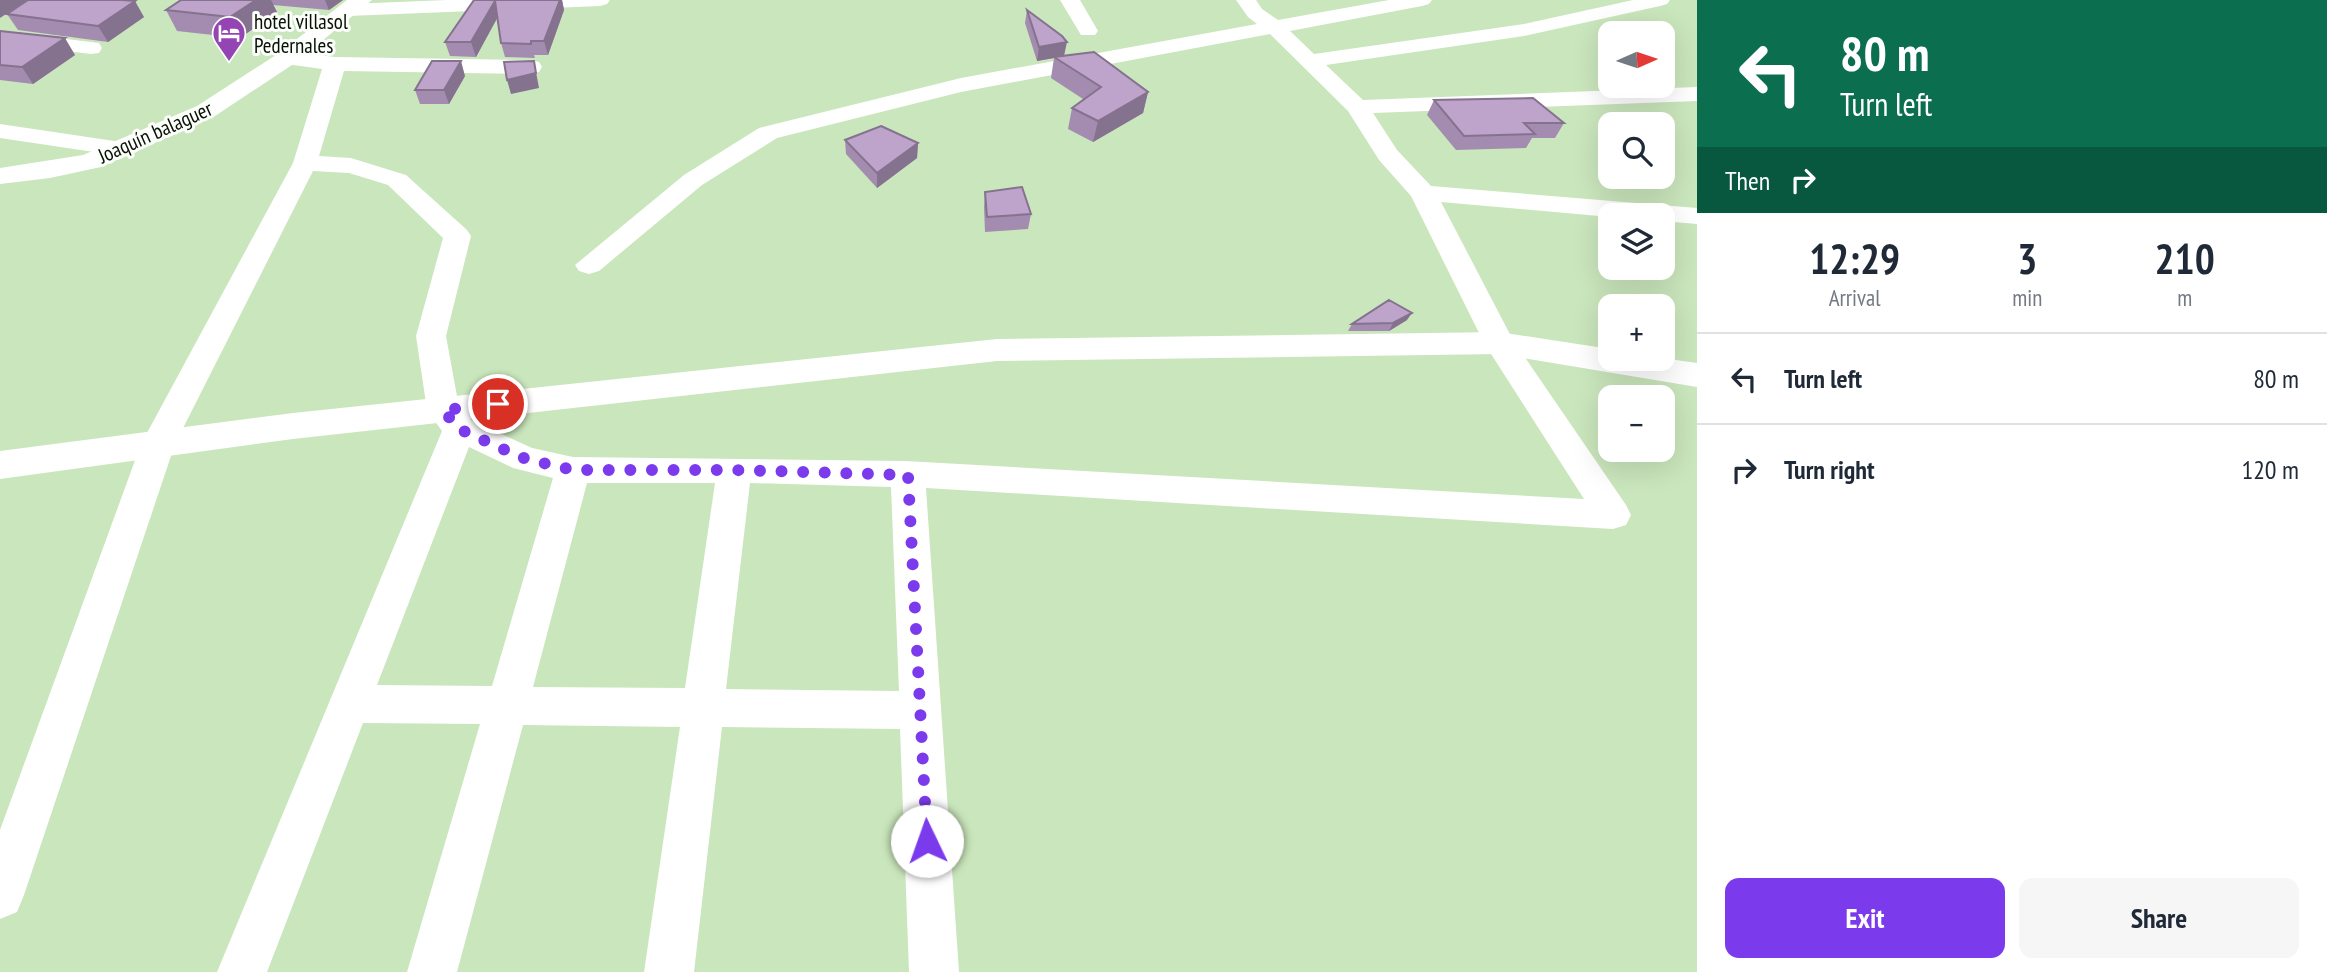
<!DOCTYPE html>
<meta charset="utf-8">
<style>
body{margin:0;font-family:"PT Sans Narrow",sans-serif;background:#f6f6f7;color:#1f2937;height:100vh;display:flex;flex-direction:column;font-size:26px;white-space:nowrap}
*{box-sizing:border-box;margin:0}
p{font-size:23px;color:#747a83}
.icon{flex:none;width:38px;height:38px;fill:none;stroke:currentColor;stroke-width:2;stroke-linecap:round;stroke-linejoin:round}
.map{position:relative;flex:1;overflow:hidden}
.drawer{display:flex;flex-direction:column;background:#fff;width:630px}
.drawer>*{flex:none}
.top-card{background:#0b6e4f;color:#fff;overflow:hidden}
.needle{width:46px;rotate:87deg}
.buttons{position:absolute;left:1598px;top:21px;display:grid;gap:14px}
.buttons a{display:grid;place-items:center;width:77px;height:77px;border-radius:14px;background:#fff;box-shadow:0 7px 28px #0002;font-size:35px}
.pin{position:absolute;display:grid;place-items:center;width:60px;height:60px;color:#fff;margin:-30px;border:4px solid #fff;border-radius:50%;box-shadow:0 2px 7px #0007}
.me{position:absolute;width:77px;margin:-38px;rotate:357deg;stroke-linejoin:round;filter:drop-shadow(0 0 5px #0008)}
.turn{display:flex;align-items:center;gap:24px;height:147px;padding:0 28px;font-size:32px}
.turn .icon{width:91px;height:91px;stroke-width:2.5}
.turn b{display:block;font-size:49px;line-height:60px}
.then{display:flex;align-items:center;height:66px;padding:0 28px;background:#0003;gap:14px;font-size:26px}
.eta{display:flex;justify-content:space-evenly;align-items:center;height:119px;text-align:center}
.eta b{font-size:42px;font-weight:600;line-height:49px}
.cta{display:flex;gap:14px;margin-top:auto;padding:14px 28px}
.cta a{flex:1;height:80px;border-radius:14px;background:#7c3aed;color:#fff;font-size:28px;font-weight:600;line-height:80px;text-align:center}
.cta a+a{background:#f6f6f7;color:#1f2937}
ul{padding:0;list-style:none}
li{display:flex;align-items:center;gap:21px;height:91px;padding:0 28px;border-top:2px solid #e0e1e3}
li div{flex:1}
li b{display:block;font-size:26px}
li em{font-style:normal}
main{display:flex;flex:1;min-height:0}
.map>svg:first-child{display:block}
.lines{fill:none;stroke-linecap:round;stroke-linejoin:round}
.minor{fill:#fff;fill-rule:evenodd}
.secondary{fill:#fff;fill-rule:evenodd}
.wall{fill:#a38caf}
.shaded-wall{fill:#85728e}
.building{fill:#bea3cb;stroke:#85728e;stroke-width:2}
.route{stroke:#7c3aed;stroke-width:12;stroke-dasharray:0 21.6}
.labels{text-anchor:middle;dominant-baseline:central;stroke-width:6;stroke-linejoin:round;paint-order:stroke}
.far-poi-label{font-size:21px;fill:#081104;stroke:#fbfefa;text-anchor:start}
.far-street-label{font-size:21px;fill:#081104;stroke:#fbfefa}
</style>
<main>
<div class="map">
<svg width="1697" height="972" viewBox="0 0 1697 972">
<rect width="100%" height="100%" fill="#cae6bc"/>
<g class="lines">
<!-- minor -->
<path class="minor" d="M448,0H610L607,4L600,6L348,16L341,14L338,10L341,6L348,4Z
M1060,0H1080L1098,31L1095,35H1081Z
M1236,0H1256L1262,9L1278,20L1389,0H1432L1429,4L1422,6L1290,31L1314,54L1524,24L1633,0H1670L1667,4L1660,6L1524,36L1326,65L1363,100L1697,87V101L1373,113L1397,150L1431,186L1697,208V224L1662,221V215L1610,217L1441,202L1513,340L1626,505L1631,515L1626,525L1613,529L926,488L959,972H909L900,729L722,727L694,972H644L680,727L523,725L457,972H407L480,724L363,723L267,972H217L442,431L427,410L416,336L443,238L388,185L349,173L313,171L175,444L24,895L17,912L0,919V830L141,444L293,163L322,69L279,63L276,58L279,53L287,51L335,57L531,60L539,62L542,67L539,72L531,74L344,71L319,156L351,158L406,175L467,230L471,236L446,336L459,407L471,420L532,448L573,457L905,461L1584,499L1484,343L1411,196L1379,160L1348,111L1270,34L961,92L777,138L702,185L599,271L589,274L579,271L575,265L684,175L759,128L961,78L1257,24L1248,17ZM469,447L513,468L553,478L492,686L377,685ZM587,483H715L685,688L533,687ZM750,483L891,487L899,691L726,689Z
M0,31L91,42L99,43L102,48L99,53L91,54L0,43Z
M0,124L121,142L130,144L133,149L130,154L121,156L0,138Z"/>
<!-- secondary -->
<path class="secondary" d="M347,0H372L295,63L215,116L101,167L50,178L0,184V168L83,155L197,106L279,53Z
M1499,332L1610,349V359L1662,358L1697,363V387L1499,354L997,361L293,439L0,479V451L293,413L997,339Z"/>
</g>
<!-- wall -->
<path class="wall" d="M181,0H343L329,10L273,5L277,12L240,38L177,31L166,10Z
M474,0H562L564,10L548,55H534L535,58L505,57L501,43L497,17L476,57L450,56L445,42Z
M1027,10L1065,56L1148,92L1143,113L1093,142L1068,129L1072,108L1083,99L1051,78L1054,58L1037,61L1025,23Z
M7,14L144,17L108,42L18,30Z
M0,31L75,55L33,84L0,80Z
M465,76L449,104H420L415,90Z
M1434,100L1564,123L1555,138H1532L1526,148L1456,150L1427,115Z
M845,140L918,143L917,158L877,188L846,154Z
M985,192L1031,214L1028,229L985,232L984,207Z
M1407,320L1389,331H1348L1352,324Z"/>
<!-- shaded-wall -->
<path class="shaded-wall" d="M0,0H27L0,18Z
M256,0H271L277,12L240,38L230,17Z
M325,0H343L329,10Z
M560,0H562L564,10L548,55L544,41Z
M135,1L144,17L108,42L98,26Z
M495,1L499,15L476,57L471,42Z
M65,38L75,55L33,84L22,67Z
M1067,42L1064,56L1054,57V58L1037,61L1039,47Z
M461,61L465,76L449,104L444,90Z
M534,61L539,88L511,94L507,80Z
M1148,92L1143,113L1093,142L1098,121Z
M918,143L917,158L877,188V173Z
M1412,313L1407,320L1389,331L1393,323Z"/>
<!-- building -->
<path class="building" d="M28,0H122L135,1L98,26L7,14Z
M181,0H256L230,17L166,10Z
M474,0H560L544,41H531V44L501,43L495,1L471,42H445Z
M1027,10L1062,36L1067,42L1039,47Z
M0,31L65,38L22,67L0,65Z
M1094,52L1148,92L1098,121L1072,108L1101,87L1054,57Z
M432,61H461L444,90H415Z
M534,61L536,73L507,80L504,62Z
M1533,98L1564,123H1524L1535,134L1464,136L1434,100Z
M881,126L918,143L877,173L845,140Z
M1022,187L1031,214L987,217L985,192Z
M1389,300L1412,313L1393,323L1352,324Z"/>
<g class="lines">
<!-- route -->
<path class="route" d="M498,404L443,410L459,429L503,449L526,459L573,470H734L908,475L927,841"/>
</g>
<!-- icons -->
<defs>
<symbol id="hotel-pin" viewBox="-11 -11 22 30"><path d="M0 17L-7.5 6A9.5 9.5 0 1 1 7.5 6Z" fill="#9444b3" stroke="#fbfefa"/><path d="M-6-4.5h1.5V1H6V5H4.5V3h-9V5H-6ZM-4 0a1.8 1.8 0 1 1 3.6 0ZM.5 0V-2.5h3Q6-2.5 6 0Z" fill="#fff"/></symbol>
</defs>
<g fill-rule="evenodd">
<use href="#hotel-pin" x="210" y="14" width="38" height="52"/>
</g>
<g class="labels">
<!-- far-poi labels -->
<g class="far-poi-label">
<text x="254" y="21">hotel villasol<tspan x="254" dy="24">Pedernales</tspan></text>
</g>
<!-- far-street labels -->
<g class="far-street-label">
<text transform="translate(155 132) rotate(-24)">Joaquín balaguer</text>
</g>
</g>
</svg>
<div class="buttons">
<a><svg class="needle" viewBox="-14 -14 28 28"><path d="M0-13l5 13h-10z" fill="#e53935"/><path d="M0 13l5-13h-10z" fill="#747a83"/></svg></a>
<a><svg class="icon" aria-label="search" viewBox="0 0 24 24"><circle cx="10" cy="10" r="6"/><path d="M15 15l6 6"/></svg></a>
<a><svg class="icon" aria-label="layers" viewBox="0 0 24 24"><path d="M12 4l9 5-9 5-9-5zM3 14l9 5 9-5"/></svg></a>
<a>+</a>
<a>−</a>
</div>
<div class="pin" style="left:498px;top:404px;background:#d93025"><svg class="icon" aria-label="arrive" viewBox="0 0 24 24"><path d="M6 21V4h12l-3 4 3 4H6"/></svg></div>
<svg class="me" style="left:927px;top:841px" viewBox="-20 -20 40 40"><circle r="19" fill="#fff"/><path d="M0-13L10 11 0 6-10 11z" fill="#7c3aed"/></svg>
</div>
<section class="drawer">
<div class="top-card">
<div class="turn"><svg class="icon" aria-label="left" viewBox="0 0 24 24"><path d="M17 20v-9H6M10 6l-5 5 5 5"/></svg><div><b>80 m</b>Turn left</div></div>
<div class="then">Then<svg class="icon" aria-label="right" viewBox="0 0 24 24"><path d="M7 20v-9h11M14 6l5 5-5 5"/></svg></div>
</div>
<div class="eta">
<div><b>12:29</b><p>Arrival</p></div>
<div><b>3</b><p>min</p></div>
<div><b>210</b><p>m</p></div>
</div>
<ul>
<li><svg class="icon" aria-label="left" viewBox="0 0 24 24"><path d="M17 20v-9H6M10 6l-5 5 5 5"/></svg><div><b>Turn left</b></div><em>80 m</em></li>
<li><svg class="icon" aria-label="right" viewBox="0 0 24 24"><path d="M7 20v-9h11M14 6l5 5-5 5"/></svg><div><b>Turn right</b></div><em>120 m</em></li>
</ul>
<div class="cta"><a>Exit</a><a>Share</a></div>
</section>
</main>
